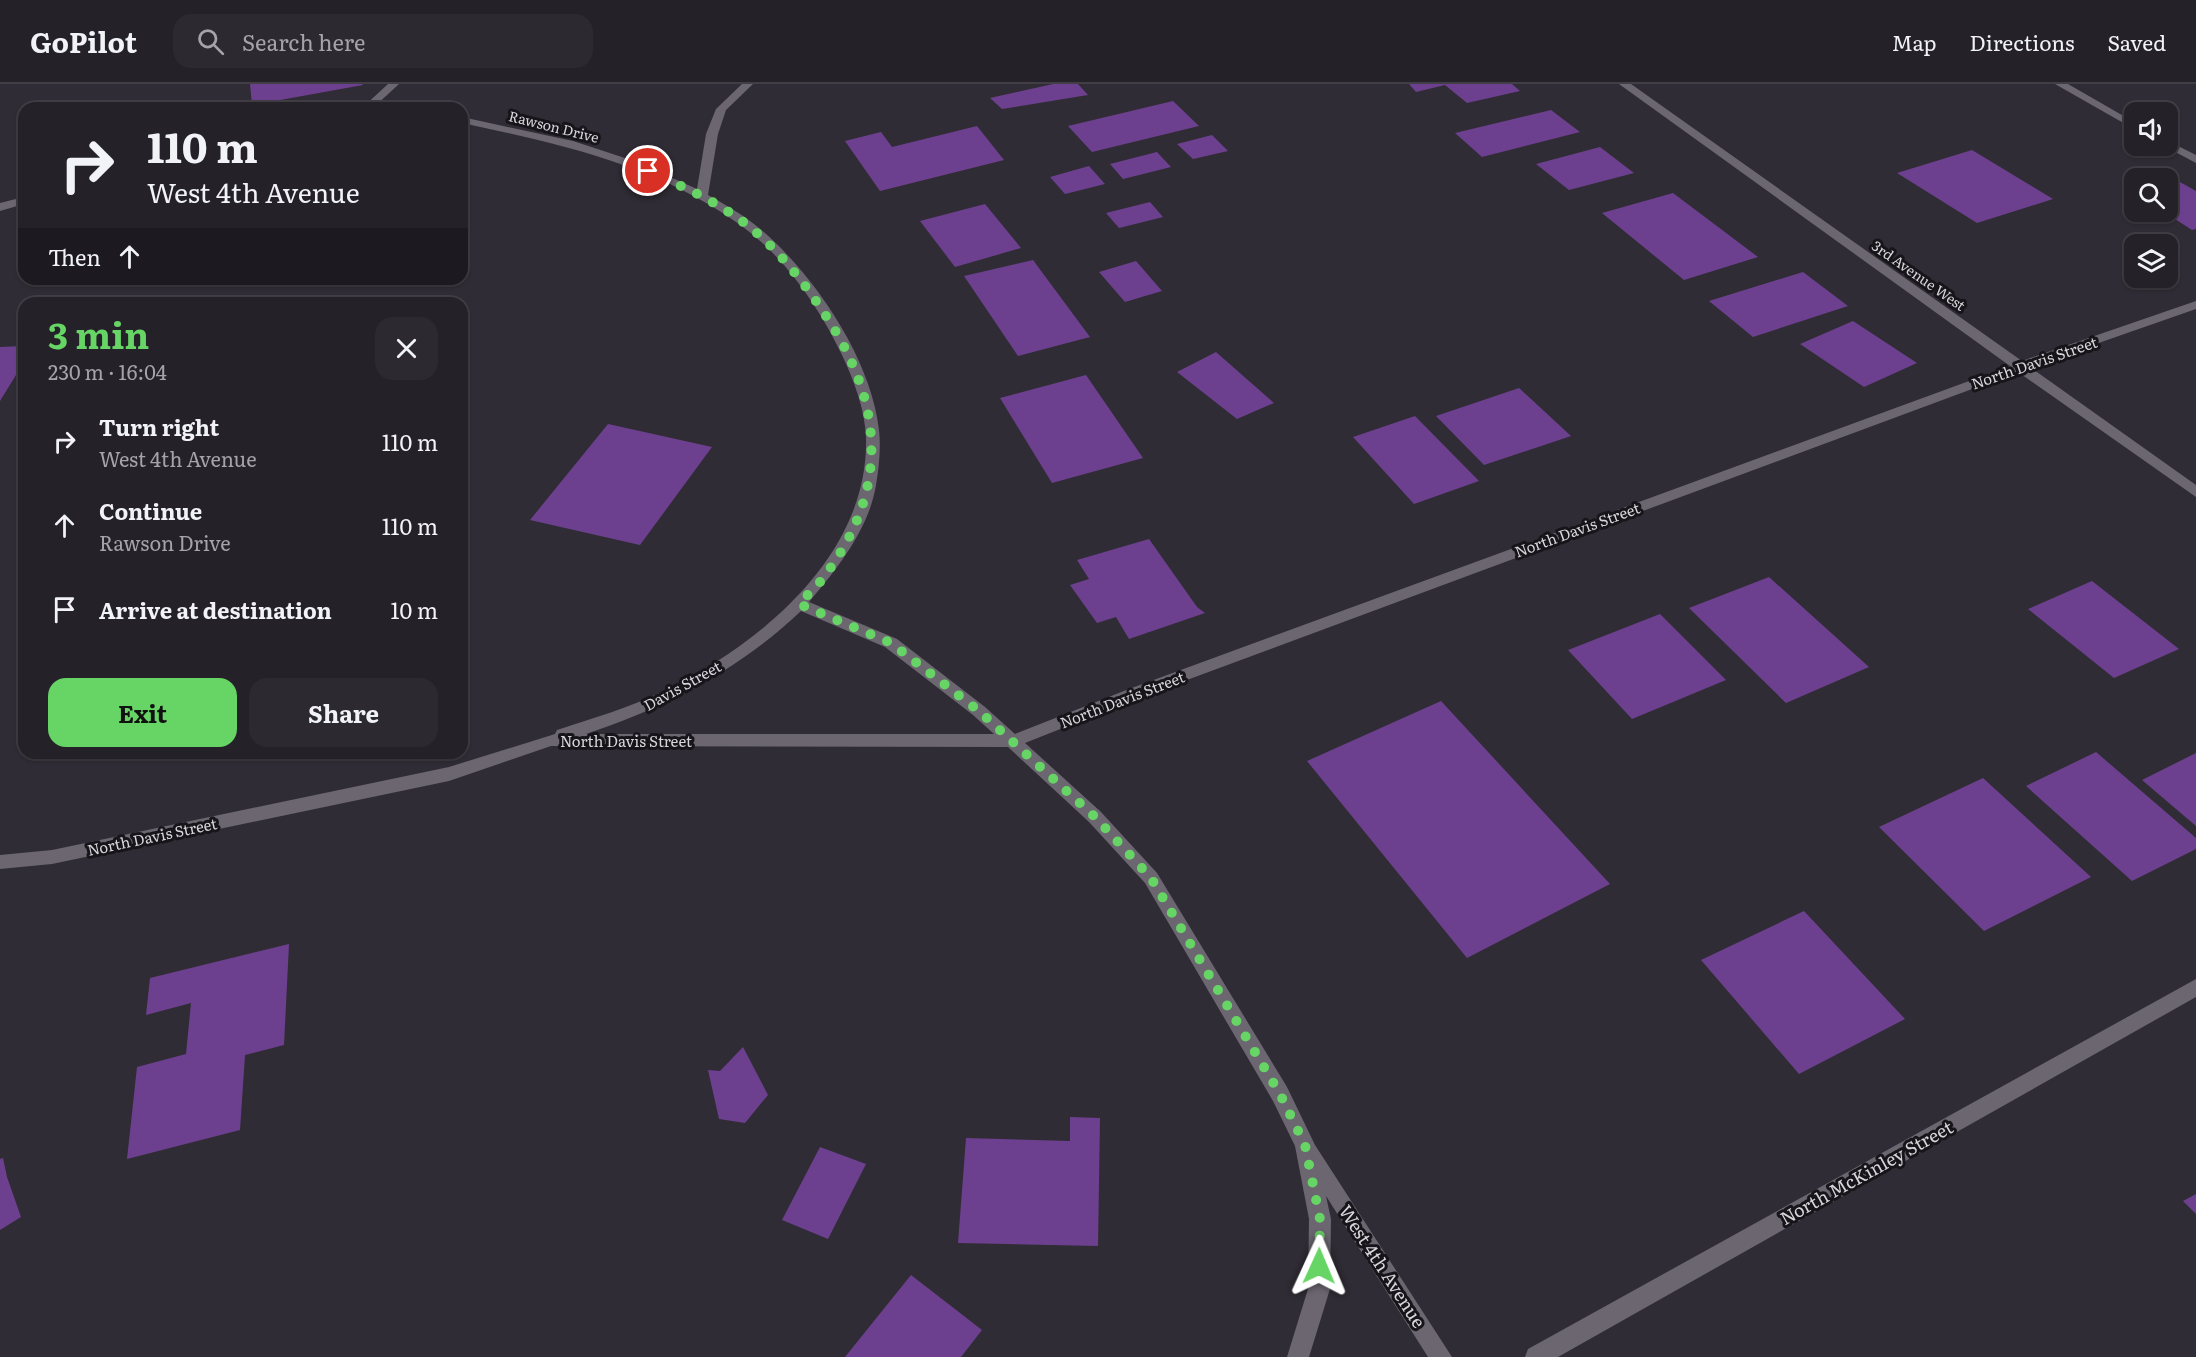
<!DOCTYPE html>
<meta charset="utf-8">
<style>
body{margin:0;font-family:Literata,serif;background:#2c2930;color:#f1f3f6;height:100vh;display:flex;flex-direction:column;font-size:22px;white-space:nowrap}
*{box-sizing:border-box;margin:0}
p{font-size:20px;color:#a3a3a8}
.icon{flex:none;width:33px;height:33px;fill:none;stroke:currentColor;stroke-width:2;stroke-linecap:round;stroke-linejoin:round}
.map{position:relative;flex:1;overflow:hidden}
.panel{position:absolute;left:18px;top:213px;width:450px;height:462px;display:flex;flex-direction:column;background:#242128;border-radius:18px;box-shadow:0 2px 4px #0004,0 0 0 2px #413e45}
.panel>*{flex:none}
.banner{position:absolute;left:18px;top:18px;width:450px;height:183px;border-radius:18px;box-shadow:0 2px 4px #0004,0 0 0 2px #413e45;background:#242128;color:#f1f3f6;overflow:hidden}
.controls{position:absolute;left:2124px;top:18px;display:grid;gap:12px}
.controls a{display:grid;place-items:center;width:54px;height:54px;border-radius:12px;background:#242128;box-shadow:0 2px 4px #0004,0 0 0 2px #413e45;font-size:30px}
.pin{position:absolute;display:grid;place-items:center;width:51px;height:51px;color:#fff;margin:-26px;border:3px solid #fff;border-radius:50%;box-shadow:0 2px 6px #0007}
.me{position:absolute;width:66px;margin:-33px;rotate:1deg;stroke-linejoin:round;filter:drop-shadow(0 0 4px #0008)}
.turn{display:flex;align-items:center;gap:21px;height:126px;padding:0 30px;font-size:27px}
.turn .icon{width:78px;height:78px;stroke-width:2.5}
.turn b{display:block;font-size:42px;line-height:51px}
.then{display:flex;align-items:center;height:57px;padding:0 30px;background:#0003;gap:12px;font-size:22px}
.round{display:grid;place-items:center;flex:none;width:63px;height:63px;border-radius:18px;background:#2c2930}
.head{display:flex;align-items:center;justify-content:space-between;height:102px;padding:0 30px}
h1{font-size:36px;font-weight:700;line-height:45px;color:#67d466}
.action{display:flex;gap:12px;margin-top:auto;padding:12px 30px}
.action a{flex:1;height:69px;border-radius:18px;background:#67d466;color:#111;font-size:24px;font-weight:700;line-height:69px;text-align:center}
.action a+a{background:#2c2930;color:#f1f3f6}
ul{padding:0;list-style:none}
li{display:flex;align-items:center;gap:18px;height:84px;padding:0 30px}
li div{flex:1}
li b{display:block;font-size:22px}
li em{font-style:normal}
header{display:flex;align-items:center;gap:36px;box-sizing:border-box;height:84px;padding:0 30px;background:#242128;border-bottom:2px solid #413e45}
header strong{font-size:28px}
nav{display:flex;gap:33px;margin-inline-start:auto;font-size:21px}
.search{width:420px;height:54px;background:#2c2930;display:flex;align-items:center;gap:15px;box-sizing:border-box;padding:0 21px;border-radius:18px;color:#a3a3a8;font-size:22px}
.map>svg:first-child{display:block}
.building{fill:#6c408e}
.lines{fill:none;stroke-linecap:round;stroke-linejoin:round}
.service{fill:#6b6670;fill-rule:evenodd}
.minor{fill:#6b6670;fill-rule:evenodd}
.route{stroke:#67d466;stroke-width:10;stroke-dasharray:0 18}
.labels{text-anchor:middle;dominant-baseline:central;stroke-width:6;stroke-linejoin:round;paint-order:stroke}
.far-street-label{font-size:14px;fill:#d8d5db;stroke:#171519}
.street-label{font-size:15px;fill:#d8d5db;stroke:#171519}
.near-street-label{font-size:18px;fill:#d8d5db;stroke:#171519}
</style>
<header>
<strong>GoPilot</strong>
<div class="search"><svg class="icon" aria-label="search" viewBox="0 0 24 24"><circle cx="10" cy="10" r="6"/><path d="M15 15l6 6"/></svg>Search here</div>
<nav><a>Map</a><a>Directions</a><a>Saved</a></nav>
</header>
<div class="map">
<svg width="2196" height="1273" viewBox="0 0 2196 1273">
<rect width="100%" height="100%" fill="#302c35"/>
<!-- building -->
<path class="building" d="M250,0H362L363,1L252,21Z
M1053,0H1078L1088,11L1002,25L990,14Z
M1409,0H1512L1520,7L1467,19L1445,1L1416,8Z
M1173,17L1199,42L1092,68L1068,42Z
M1551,26L1580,48L1482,73L1455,49Z
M977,42L1004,76L880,107L845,57L881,48L892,63Z
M1212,51L1228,67L1193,75L1177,60Z
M1600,63L1634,89L1569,106L1536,80Z
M1972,66L2053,115L1977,139L1897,89Z
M1157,68L1171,83L1123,95L1110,80Z
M1089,82L1105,100L1065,110L1050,93Z
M2171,93L2196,107V145L2192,146L2164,128H2168V93Z
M1673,109L1758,173L1684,196L1602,129Z
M1150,118L1163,133L1119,144L1106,129Z
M985,120L1021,164L955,183L920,137Z
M1033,176L1090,253L1018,272L964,192Z
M1136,177L1162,207L1125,218L1099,188Z
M1803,188L1848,222L1753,253L1709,217Z
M1853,237L1917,279L1864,303L1800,260Z
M24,262V278L0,317V263Z
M1216,268L1274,319L1237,335L1177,288Z
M1086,291L1143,374L1052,399L1000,314Z
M1519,304L1571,352L1484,381L1436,332Z
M1415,332L1479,397L1414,420L1353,353Z
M608,340L712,363L640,461L530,436Z
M1149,455L1197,523L1205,529L1129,555L1116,533L1097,539L1070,501L1089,495L1077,476Z
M1769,493L1869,583L1786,619L1689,524Z
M2092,497L2179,565L2114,594L2028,525Z
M1660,530L1726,596L1632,635L1568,566Z
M1441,617L1610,800L1467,874L1307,677Z
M2096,668L2196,754V765L2132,797L2026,702Z
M2196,669V742L2142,696Z
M1983,694L2091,793L1984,847L1879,743Z
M1804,827L1905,935L1799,990L1701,876Z
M289,860L284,961L245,971L240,1046L127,1075L137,983L186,970L191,919L146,931L150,894Z
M743,963L768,1011L745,1039L719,1035L708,986L720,987Z
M1070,1033L1100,1034L1098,1162L958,1159L966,1054L1070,1057Z
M820,1063L866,1080L828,1155L782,1136Z
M3,1074L7,1093L21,1133L0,1146V1075Z
M2196,1110V1130L2183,1117Z
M911,1191L982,1246L961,1273H845Z"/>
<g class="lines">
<!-- service -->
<path class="service" d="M2055,0H2068L2134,38V45Z
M2168,57L2196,71V79L2164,62H2168Z"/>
<!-- minor -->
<path class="minor" d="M388,0H399L373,24H362Z
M742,0H753L726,26L718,50L708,111C724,120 740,129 754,140C811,185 871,273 879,346C881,363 879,384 876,401C869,445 837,485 809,518L897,555L985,623L1015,650L1129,605L2010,282L1619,0H1631L2022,277L2196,217V225L2030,283L2196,401V413L2018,288L1141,613L1025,659L1101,728L1157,789L1287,1003L1315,1061L1452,1273H1428L1326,1112L1331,1135L1330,1205L1309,1273H1287L1308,1205L1309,1135L1295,1062L1273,1017L1145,799L1089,738L1008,663L551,662L449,697L52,780L0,785V771L52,766L449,683L555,650L557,646C594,634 631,623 666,606C762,559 869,470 866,354C865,325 854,297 842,271C818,221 783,170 736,138C653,80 559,60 462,39V33L573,57L634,77L697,105L706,50L716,25ZM801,527L885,563L973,631L994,650H586C667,623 739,586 801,527Z
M24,113V120L0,127V119Z
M2196,895V913L1558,1273H1525L1528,1265Z"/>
</g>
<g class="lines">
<!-- route -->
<path class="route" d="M648,87C684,103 720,119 751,144C779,167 802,196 822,226C882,314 892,401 826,490C819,501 808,510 799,520L891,559L979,627L1095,733L1151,794L1280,1010L1305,1061L1320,1135L1319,1182"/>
</g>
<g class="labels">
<!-- far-street labels -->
<g class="far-street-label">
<text transform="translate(554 42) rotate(14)">Rawson Drive</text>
<text transform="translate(1919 191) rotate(35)">3rd Avenue West</text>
</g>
<!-- street labels -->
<g class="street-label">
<text transform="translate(2034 278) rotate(-19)">North Davis Street</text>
<text transform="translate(1577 445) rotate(-20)">North Davis Street</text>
<text transform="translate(682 601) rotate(-29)">Davis Street</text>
<text transform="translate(1122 615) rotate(-21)">North Davis Street</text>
<text x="626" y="656">North Davis Street</text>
<text transform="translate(152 752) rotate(-12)">North Davis Street</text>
</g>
<!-- near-street labels -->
<g class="near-street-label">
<text transform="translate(1866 1088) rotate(-29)">North McKinley Street</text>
<text transform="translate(1383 1182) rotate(57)">West 4th Avenue</text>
</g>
</g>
</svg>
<div class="controls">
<a><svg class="icon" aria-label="sound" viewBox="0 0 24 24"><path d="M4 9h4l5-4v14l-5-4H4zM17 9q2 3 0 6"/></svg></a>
<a><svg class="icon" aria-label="search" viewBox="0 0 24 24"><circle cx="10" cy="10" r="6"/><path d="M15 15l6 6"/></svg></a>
<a><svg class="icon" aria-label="layers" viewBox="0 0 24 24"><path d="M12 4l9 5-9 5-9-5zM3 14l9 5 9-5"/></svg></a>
</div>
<div class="pin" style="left:648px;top:87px;background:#d93025"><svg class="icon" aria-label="arrive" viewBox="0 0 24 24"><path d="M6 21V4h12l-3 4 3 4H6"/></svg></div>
<svg class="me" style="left:1319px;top:1182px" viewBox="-20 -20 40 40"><path d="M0-17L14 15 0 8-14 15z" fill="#67d466" stroke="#fff" stroke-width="4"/></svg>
<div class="banner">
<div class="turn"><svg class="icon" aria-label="right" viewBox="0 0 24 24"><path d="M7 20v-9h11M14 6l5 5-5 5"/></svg><div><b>110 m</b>West 4th Avenue</div></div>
<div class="then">Then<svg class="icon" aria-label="ahead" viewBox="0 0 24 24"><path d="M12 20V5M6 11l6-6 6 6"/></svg></div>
</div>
<section class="panel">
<div class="head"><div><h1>3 min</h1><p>230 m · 16:04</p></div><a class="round"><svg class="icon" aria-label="close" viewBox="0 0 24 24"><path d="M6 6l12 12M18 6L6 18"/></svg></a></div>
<ul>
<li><svg class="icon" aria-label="right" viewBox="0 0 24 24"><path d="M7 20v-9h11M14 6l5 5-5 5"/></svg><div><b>Turn right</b><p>West 4th Avenue</p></div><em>110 m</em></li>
<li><svg class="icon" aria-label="ahead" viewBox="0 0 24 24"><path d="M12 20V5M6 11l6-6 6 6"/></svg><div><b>Continue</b><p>Rawson Drive</p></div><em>110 m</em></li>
<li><svg class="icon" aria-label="arrive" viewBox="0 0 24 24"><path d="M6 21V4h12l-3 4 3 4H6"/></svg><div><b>Arrive at destination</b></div><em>10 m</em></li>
</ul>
<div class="action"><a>Exit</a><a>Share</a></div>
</section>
</div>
